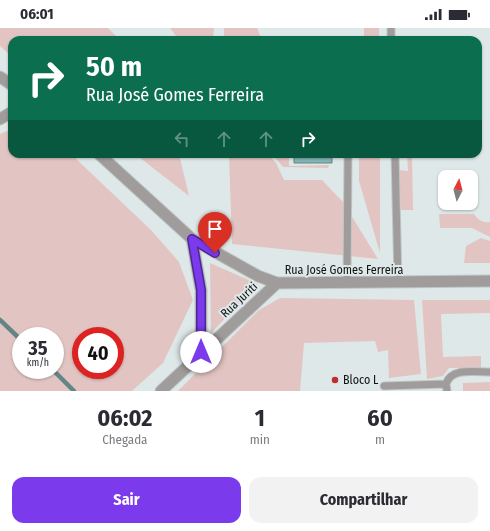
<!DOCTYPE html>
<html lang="pt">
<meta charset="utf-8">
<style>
body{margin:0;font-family:"Fira Sans Condensed",sans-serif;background:#f2f2f3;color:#2b2b33;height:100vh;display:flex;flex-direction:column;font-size:15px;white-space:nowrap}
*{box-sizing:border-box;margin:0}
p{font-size:13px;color:#7c7c81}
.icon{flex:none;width:22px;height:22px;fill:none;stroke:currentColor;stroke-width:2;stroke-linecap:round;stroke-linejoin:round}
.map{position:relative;height:363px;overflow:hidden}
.drawer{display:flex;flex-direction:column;background:#fff;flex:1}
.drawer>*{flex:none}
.banner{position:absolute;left:8px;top:8px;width:474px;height:122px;border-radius:12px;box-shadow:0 1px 3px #0004;background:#0b6e4f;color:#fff;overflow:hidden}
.needle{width:26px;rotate:6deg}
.buttons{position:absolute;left:438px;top:142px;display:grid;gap:8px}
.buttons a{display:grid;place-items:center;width:40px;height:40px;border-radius:8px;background:#fff;box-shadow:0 1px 3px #0004;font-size:20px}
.speed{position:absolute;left:12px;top:299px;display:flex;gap:8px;font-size:20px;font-weight:700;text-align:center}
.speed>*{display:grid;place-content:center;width:52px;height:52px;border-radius:50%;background:#fff;box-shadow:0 1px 3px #0004;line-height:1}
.speed small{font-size:10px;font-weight:400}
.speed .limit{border:6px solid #d22;background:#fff;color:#111}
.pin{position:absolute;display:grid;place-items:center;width:34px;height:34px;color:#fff;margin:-41px -17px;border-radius:50% 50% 50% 0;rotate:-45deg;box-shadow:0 0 4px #0007}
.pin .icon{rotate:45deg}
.me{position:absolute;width:44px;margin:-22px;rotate:0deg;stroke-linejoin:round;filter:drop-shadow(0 0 3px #0008)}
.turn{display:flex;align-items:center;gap:14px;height:84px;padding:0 12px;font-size:18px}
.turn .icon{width:52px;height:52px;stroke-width:2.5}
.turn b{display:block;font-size:28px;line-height:34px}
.lanes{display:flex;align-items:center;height:38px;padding:0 12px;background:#0003;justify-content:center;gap:20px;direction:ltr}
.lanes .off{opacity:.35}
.eta{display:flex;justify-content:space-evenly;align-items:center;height:68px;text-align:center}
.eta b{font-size:24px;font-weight:700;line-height:28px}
.primary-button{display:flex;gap:8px;margin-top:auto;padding:8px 12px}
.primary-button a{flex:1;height:46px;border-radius:12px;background:#7c3aed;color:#fff;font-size:16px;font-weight:700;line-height:46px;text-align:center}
.primary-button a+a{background:#f2f2f3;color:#2b2b33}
.status{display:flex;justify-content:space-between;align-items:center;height:28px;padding:0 20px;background:#fff;direction:ltr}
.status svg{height:11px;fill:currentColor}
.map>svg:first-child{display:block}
.green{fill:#e2c5c2;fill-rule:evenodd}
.water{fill:#86b5b5;stroke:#638585}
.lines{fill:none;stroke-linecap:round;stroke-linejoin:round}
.stream{stroke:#638585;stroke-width:4.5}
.service-casing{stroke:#bec6c6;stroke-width:9}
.tertiary-casing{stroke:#bec6c6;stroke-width:13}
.service{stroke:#a09c9b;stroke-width:7}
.tertiary{stroke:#a09c9b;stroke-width:11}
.route-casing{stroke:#51269a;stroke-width:10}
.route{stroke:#7c3aed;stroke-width:7}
.poi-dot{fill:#bd2e2d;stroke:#dfe8e8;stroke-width:1.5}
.labels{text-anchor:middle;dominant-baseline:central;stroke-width:4;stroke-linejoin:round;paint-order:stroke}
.street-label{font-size:12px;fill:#121515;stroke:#dfe8e8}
.poi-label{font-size:12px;fill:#121515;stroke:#dfe8e8;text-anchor:start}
</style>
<div class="status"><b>06:01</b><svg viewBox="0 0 49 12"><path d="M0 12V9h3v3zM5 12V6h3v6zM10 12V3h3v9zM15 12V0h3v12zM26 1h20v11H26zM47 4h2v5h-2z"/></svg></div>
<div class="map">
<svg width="490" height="363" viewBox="0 0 490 363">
<rect width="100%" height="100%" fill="#dfe8e8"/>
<!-- green -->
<path class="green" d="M0,0H108L120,12H12V29L0,18Z
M170,0H214L213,12H179Z
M224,0H257L262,12H224Z
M364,0H379V12H364Z
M12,101V126H71L152,203L179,234L193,272L163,335L132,363H0V106ZM21,308H55V342H21ZM81,308H115V342H81Z
M135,126H179L189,168Z
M229,126H268L276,135L284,152H322L343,174L378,231L232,216Z
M272,126H289V138L329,137L328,140L283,139Z
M359,126H380V225L359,153Z
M407,126H412L413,182H401L399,142L408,143Z
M439,186H474C478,192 483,195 490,194V209L472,200H440Z
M481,210L490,213V235H464L466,218Z
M210,235L258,256L211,305Z
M280,270L414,272L421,346L389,350L388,322L378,324L375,313L304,315L300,363H178L259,282Z
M422,272H490V285L441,286L443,329L481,328V340H449L443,348L427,351Z
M490,354V363H463V355Z"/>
<!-- water -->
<path class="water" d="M294,126H332V135H294Z"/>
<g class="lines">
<!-- stream -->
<path class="stream" d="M0,292L21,312
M53,342L74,363"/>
<defs>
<path id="service" d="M391,0V12
M395,126L398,255
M347,255L348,126
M384,358L446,356
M447,363L446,356C451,339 476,344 490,344"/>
<path id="tertiary" d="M0,49L12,57
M0,91L12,84
M99,126L192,211L258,248L277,255L490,253
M192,211L201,262V325
M161,363L277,255"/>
</defs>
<!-- service casing -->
<use href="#service" class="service-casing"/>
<!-- tertiary casing -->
<use href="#tertiary" class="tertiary-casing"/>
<!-- service -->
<use href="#service" class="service"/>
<!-- tertiary -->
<use href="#tertiary" class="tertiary"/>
</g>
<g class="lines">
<defs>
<path id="route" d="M201,324V262L192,211L215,225"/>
</defs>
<!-- route casing -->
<use href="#route" class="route-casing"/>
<!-- route -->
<use href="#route" class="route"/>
</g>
<!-- markers -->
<circle class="poi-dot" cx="335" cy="352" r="4"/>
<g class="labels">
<!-- street labels -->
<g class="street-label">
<text x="344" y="242">Rua José Gomes Ferreira</text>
<text transform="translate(239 272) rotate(-43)">Rua Juriti</text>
</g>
<!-- poi labels -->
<g class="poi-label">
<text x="343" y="352">Bloco L</text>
</g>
</g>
</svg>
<div class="buttons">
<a><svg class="needle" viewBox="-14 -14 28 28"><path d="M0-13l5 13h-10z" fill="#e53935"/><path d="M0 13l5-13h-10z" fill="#7c7c81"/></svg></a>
</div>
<div class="speed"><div>35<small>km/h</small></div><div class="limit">40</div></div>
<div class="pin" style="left:215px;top:225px;background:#d93025"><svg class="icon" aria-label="arrive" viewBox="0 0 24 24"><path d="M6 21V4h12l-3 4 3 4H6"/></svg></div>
<svg class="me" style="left:201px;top:324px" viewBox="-20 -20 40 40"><circle r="19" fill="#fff"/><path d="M0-13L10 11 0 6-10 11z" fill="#7c3aed"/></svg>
<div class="banner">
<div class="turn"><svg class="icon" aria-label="right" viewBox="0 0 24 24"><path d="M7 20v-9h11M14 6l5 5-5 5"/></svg><div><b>50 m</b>Rua José Gomes Ferreira</div></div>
<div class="lanes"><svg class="icon off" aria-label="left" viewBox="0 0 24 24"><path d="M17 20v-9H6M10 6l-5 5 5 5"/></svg><svg class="icon off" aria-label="ahead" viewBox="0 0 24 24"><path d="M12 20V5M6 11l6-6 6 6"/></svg><svg class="icon off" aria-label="ahead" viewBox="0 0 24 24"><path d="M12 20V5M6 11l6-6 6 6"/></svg><svg class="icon" aria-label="right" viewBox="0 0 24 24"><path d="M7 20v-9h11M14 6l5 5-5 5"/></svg></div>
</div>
</div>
<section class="drawer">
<div class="eta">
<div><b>06:02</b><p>Chegada</p></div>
<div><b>1</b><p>min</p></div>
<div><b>60</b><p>m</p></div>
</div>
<div class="primary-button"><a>Sair</a><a>Compartilhar</a></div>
</section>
